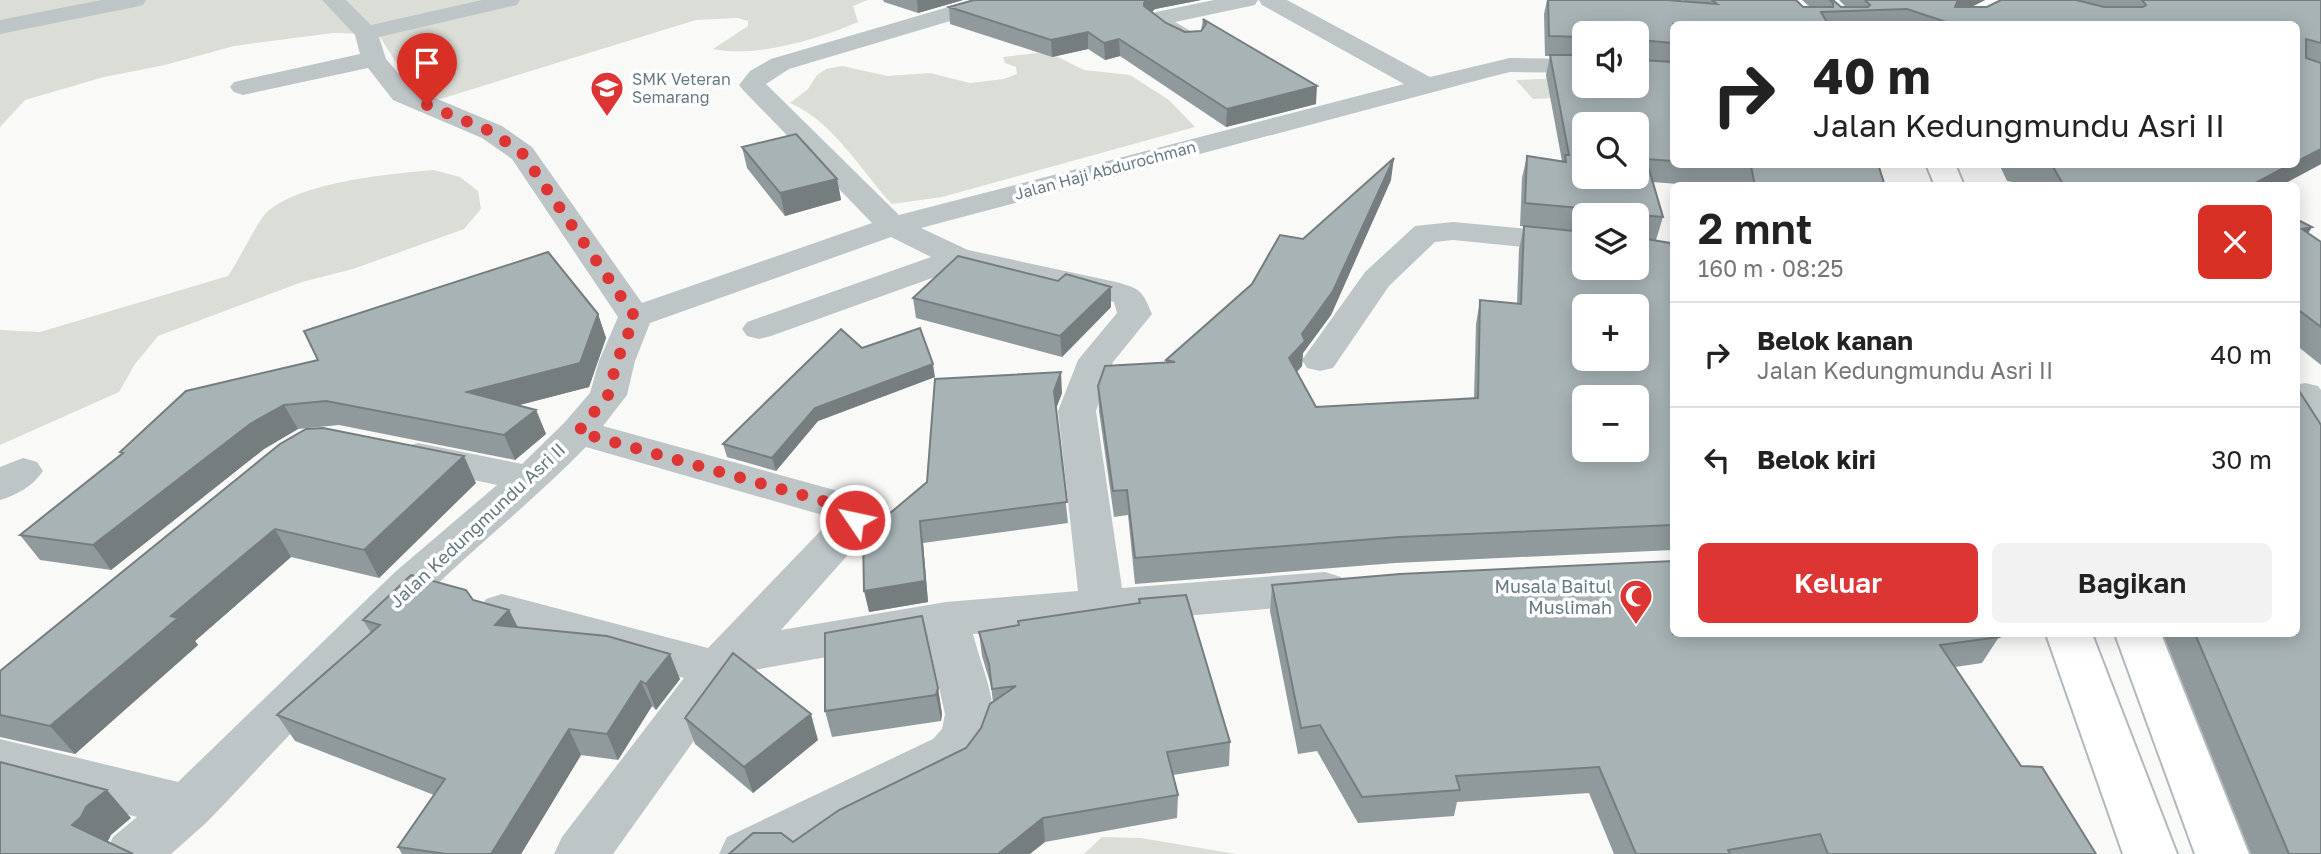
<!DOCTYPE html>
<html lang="id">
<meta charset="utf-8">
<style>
body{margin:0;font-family:"Golos Text",sans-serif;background:#f2f2f2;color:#222;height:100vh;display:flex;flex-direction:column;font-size:26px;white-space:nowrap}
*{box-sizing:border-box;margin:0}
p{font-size:23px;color:#767676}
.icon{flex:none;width:38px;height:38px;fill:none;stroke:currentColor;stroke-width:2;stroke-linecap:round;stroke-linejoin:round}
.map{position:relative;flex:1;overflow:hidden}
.drawer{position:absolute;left:1670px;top:182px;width:630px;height:455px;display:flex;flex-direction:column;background:#fff;border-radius:10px;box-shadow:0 4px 18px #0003}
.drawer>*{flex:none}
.guide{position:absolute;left:1670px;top:21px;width:630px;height:147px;border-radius:10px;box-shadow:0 4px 18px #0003;background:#fff;color:#222;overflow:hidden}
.fabs{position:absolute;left:1572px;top:21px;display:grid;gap:14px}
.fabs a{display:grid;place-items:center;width:77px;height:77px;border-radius:10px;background:#fff;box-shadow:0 4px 18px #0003;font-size:35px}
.pin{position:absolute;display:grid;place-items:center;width:60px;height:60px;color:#fff;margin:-72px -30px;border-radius:50% 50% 50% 0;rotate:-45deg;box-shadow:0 0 7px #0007}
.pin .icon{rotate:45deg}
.me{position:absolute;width:77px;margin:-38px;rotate:304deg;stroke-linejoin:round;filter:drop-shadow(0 0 5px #0008)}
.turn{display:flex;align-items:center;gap:24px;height:147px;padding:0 28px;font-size:32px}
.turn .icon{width:91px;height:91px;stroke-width:2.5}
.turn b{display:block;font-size:49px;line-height:60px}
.round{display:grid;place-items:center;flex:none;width:74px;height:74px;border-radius:10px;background:#f2f2f2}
.head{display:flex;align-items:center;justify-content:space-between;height:119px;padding:0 28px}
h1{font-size:42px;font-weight:600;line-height:52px}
.action{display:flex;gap:14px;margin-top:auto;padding:14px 28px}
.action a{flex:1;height:80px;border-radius:10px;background:#dc3534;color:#fff;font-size:28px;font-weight:600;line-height:80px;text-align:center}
.action a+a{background:#f2f2f2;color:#222}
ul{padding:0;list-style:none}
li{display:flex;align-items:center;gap:21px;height:105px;padding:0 28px;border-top:2px solid #e0e0e0}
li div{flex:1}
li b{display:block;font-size:26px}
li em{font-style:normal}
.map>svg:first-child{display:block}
.green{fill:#dbded6}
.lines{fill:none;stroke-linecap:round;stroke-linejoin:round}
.secondary-casing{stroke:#b1b9bc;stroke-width:4}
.minor{fill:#bec5c7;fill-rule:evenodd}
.secondary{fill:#fff;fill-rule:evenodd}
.wall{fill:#909a9d;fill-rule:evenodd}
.shaded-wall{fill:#767d7f}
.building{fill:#a8b3b6;stroke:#767d7f;stroke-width:2;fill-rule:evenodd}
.route{stroke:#dc3534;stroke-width:12;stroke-dasharray:0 21.6}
.labels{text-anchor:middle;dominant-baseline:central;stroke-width:7;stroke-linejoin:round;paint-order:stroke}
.far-poi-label{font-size:16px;fill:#667a81;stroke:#fff;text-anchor:start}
.far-street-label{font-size:16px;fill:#667a81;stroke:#fff}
.street-label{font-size:18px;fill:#667a81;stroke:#fff}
.poi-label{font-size:18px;fill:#667a81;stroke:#fff;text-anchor:end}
</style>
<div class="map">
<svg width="2321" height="854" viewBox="0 0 2321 854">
<rect width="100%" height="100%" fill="#f9f9f7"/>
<!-- green -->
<path class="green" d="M0,0H868L853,6L858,22C819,39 756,58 713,49L748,26V21L737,18L696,20L434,101L412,87L378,34L333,33L234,46L165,65L104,77L25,100L0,127Z
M1038,53L1054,55L1084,70L1130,75L1169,100L1195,127L942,197L892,204C861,171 833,121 790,103L808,89L817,75L826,69L842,66L888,76L930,73L970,83L1004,79L1017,74L1016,67L1005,63L1003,57Z
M1582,77L1584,86L1599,96L1533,99L1516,80Z
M433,170L460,177L478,191L481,209L464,229L353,269L302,282L158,336L135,364L119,392L0,445V330L40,332L228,276C238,262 258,220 267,212C301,182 388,174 433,170Z
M1102,837L1141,838L1236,854H1084Z"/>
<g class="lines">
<defs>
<path id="secondary" d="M1926,164H1955L1964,186H1935Z
M2046,634H2092L2177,854H2123Z
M2115,634H2161L2249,854H2195Z"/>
</defs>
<!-- secondary casing -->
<use href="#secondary" class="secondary-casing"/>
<!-- minor -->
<path class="minor" d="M101,0H146L143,5L135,7L0,34V20Z
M322,0H346L371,25L482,0H520L517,5L379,37L386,59L411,88L502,126L532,147L642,303L872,223L743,90L739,85L750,71L771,59L972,0H1007L1004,5L789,69L766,84L899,215L1404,84L1262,5L1259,0H1287L1430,77L1510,58L1584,59V73L1510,72L1490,77L921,228L968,250L1116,282C1141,289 1142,290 1152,314L1113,362L1096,411L1122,588L1325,572L1341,577L1347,588L1341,599L1325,604L973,634C988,691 1010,717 969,769L799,854H719L727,837L933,739L942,729L945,714L928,639L743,672L613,854H554L562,837L684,678L486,623L479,611L486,599L502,594L708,648L831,520L819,514L586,447C536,498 480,543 429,592C352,666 280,746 206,823L171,854H105L113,837L137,817L0,781V739L178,782L395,572L497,485L404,465L398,456L404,447L418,443L522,464L564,423L590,393L599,361L618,317L512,159L482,138L393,100L368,68L243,95L234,92L230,87L234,82L360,54L355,35ZM891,237L931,257L747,322L742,329L747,336L759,339L771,336L960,268L1114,302L1117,313L1078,360L1058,411L1078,591L946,602L781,630L870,530L876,520L869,504L849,494L603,426L627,395L635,361L650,323Z
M1214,0H1258L1255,5L1175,22L1199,36L1203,41L1199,46C1181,51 1165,35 1150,26L1146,21L1156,12Z
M1453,222L1584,234V253L1453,240L1435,242L1389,286L1333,368L1320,371L1307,368L1302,360L1365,272L1415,226Z
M2305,383L2318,386L2321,390V441L2307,438L2296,416V385Z
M23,458L37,462L43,471C33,486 17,495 0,500V467Z"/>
<!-- secondary -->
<use href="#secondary" class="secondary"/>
</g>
<!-- wall -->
<path class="wall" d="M883,0H963L918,13L884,2Z
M974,0H1201L1155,9L1152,12L1166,23L1185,32L1201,31L1203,19L1316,104L1226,127L1120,56L1105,60L1088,49L1052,57L950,24L949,7Z
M1547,0H1667L1685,1L1683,0H1796L1803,7H1810L1802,0H1833L1841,7H1846L1839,0H1985L1971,7H1987L2001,0H2321V164L2280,186H2033L2007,181L1999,164H2296V24H1673V164H1878L1885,186H1702L1653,182L1663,217L1656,240L1643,239L1673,246V550L1395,563L1135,584L1128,515L1114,517L1099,411L1098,386L1166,363V360L1303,239L1391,180L1331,315L1303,353L1302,366L1297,372L1316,407L1474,398L1476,324L1480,300L1517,304L1519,249L1524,226L1584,268L1636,215H1584V231L1520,226L1522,178L1527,156L1562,161L1546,75L1550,56H1545L1544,14ZM1584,33H1636L1584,86Z
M742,147L837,179L841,200L785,216L747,168Z
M2296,219L2312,227L2308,233L2321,242V365L2296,345Z
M1058,281L1111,287V307L1062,357L916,318L913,298Z
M598,314L606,338L589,387L519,405L536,410L546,434L515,460L339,425L298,429L264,449L111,570L40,560L20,535L121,454L120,452Z
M862,348L935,377L818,421L776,471L727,457L723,444Z
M1062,393L1056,409L1068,523L923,543L928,602L869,612L863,536Z
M280,444L476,483L379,578L291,557L195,641L198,645L75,754L0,737V671Z
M1272,585L1999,637L1982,663L1955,667L2021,766L2096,854H1614L1589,793L1457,802L1454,816L1358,823L1317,751L1298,754L1270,611Z
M473,600L509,610L518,627L680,679L656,710L652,706L618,760L581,755L521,854H402L398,847L434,795L295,741L277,715L371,633L363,620Z
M979,632L1230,742L1229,766L1173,775L1178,795L1177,818L1045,842H793L966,748L981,728L993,702L991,686L982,656Z
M2163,634H2296L2321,854H2251Z
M938,688L942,714L941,721L832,737L825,711Z
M685,718L818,740L753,793L695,744Z"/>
<!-- shaded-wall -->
<path class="shaded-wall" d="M917,0H963L918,13Z
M1147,0H1201L1155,9L1144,19V3Z
M1958,0H1985L1952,17L1948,24Z
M1088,32V49L1052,57L1051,40Z
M1119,39L1120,56L1105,60L1104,43Z
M1317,86L1316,104L1226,127L1227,109Z
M2321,149V164L2280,186H2250L2291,164H2296V162Z
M1394,158L1391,180L1331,315L1303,353L1302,366L1287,382L1289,358Z
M837,179L841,200L785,216L780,193Z
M2312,227L2297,250L2302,229Z
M1111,287V307L1062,357L1060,336Z
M598,314L606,338L589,387L477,416L467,392Z
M933,364L935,377L818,421L776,471L772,458L815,408Z
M1061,372L1062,393L1055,411L1054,391Z
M284,405L298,429L264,449L111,570L93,545L250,424Z
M536,410L546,434L515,460L504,435Z
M464,456L476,483L379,578L364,550Z
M920,521L923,543L928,602L869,612L864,591Z
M275,529L291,557L195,641L198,645L75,754L50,726L171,616Z
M509,610L522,636L495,625Z
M670,654L680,679L656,710L646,684Z
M641,681L652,706L618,760L607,734Z
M938,688L942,714L941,721L936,695Z
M811,714L818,740L753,793L744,767Z
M569,729L581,755L521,854H491Z
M107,790L131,818L111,835L106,845L72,825L86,807Z
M1043,818L1045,842L1030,854H998Z"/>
<!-- building -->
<path class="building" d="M974,0H1147L1144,3V6L1166,23L1185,32L1201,31L1206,24L1203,19L1317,86L1227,109L1119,39L1104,43L1088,32L1051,40L949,7Z
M1548,0H1667L1717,4L1712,0H1796L1803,7H1833V3L1830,0H1833L1841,7H1868L1870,5L1865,0H1958L1955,7H1987L2001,0H2076L2104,7H2143L2146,5L2142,0H2321V43L2306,39V58L2321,63V149L2296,162V24H1952L1907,9L1821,12L1828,24H1673V43L1639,40L1638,58L1641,60L1673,62V161L1646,159L1663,217L1640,215V238L1670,243L1671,246H1673V525L1399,537L1135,558L1127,490L1113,491L1098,386L1105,366L1175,362L1166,360L1252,284L1280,235L1303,239L1394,158L1333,291L1302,334L1305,341L1289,358L1316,407L1478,398L1480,300L1521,304L1524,226L1584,232V268H1636V215H1591L1590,209L1525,203L1527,156L1566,162L1565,155H1569L1550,55H1584V86H1636V33H1584V37L1549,36ZM1584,124H1636V177H1584ZM1584,306H1636V359H1584ZM1584,397H1636V450H1584Z
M796,134L837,179L780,193L742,147Z
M1724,164H1878L1885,186H1755L1751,166Z
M2050,164H2291L2250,186H2064L2052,165Z
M2296,219L2312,227L2302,229L2321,242V327L2296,308Z
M548,252L598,314L580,363L467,392L536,410L504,435L326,401L284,405L250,424L93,545L20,535L123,453L120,452L186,391L318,360L304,331Z
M958,256L1058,281L1066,274L1111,287L1060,336L913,298Z
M920,328L933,364L815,408L772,458L723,444L841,329L862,348Z
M1061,372L1054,391L1067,502L920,521L925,581L864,591L863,536L927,482L935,379Z
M2296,386L2321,425V854H2289L2195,634H2296Z
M323,428L464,456L364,550L275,529L171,616L178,618L50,726L0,715V671L280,444L306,429Z
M1673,561V634H1996L1999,637L1940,645L2021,766L2042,767L2096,854H1828L1820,834L1728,850L1730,854H1636L1599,767L1456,776L1460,790L1362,797L1320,725L1301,728L1272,585L1400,574Z
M411,575L466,590L473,600L509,610L495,625L607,636L670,654L646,684L641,681L607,734L569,729L491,854H446L398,847L445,779L277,715L380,625L363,620Z
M1186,595L1230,742L1167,752L1178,795L1043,818L998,854H729L753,833H781L793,842L839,810L966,748L981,728L990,704L1016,686L992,689L989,664L979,632L1019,625L1018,621L1140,603L1139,599Z
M922,616L938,688L936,695L825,711V633Z
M733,653L811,714L744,767L685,718Z
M0,762L107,790L86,807L81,817L72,825L133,854H0Z"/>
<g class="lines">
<!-- route -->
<path class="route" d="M427,105L492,132L522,153L635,317L617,361L608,395L578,432L834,504L854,514L855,520"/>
</g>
<!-- icons -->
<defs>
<symbol id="school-pin" viewBox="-11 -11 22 30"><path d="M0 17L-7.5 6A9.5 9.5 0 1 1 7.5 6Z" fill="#dc3534" stroke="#fff"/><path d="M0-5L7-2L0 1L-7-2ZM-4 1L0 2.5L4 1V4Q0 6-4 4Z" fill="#fff"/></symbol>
<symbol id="mosque-pin" viewBox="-11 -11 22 30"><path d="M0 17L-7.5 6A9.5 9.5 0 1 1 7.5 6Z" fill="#dc3534" stroke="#fff"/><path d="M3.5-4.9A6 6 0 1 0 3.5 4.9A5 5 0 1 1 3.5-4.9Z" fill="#fff"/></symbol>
</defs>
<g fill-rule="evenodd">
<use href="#school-pin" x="588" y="69" width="38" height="52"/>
<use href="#mosque-pin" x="1617" y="577" width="38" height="52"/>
</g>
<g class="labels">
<!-- far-poi labels -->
<g class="far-poi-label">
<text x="632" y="79">SMK Veteran<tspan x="632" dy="18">Semarang</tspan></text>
</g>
<!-- far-street labels -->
<g class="far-street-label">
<text transform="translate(1105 170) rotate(-15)">Jalan Haji Abdurochman</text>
</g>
<!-- street labels -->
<g class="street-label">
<text transform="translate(477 525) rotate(-43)">Jalan Kedungmundu Asri II</text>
</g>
<!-- poi labels -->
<g class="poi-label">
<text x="1612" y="586">Musala Baitul<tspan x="1612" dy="21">Muslimah</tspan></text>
</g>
</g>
</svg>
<div class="fabs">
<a><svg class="icon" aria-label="sound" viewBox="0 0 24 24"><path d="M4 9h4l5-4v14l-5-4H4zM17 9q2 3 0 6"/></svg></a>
<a><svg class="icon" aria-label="search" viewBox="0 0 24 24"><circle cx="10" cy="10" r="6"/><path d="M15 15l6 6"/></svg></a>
<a><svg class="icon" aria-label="layers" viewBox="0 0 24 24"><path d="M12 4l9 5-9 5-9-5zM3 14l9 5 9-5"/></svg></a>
<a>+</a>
<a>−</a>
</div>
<div class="pin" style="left:427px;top:105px;background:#d93025"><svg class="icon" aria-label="arrive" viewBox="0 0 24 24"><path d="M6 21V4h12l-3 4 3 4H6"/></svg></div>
<svg class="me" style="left:855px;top:520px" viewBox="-20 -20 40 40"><circle r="17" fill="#dc3534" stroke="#fff" stroke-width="3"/><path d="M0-11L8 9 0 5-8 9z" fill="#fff"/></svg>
<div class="guide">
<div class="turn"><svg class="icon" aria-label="right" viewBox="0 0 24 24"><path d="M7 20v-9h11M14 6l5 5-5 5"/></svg><div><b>40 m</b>Jalan Kedungmundu Asri II</div></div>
</div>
<section class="drawer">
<div class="head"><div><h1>2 mnt</h1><p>160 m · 08:25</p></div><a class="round" style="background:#d93025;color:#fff"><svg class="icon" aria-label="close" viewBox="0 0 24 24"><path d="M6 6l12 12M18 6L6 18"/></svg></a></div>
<ul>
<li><svg class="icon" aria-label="right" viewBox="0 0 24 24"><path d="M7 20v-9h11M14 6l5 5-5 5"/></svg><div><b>Belok kanan</b><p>Jalan Kedungmundu Asri II</p></div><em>40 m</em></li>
<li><svg class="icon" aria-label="left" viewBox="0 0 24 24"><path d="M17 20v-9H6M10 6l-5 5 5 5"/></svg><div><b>Belok kiri</b></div><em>30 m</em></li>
</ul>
<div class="action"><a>Keluar</a><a>Bagikan</a></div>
</section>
</div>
